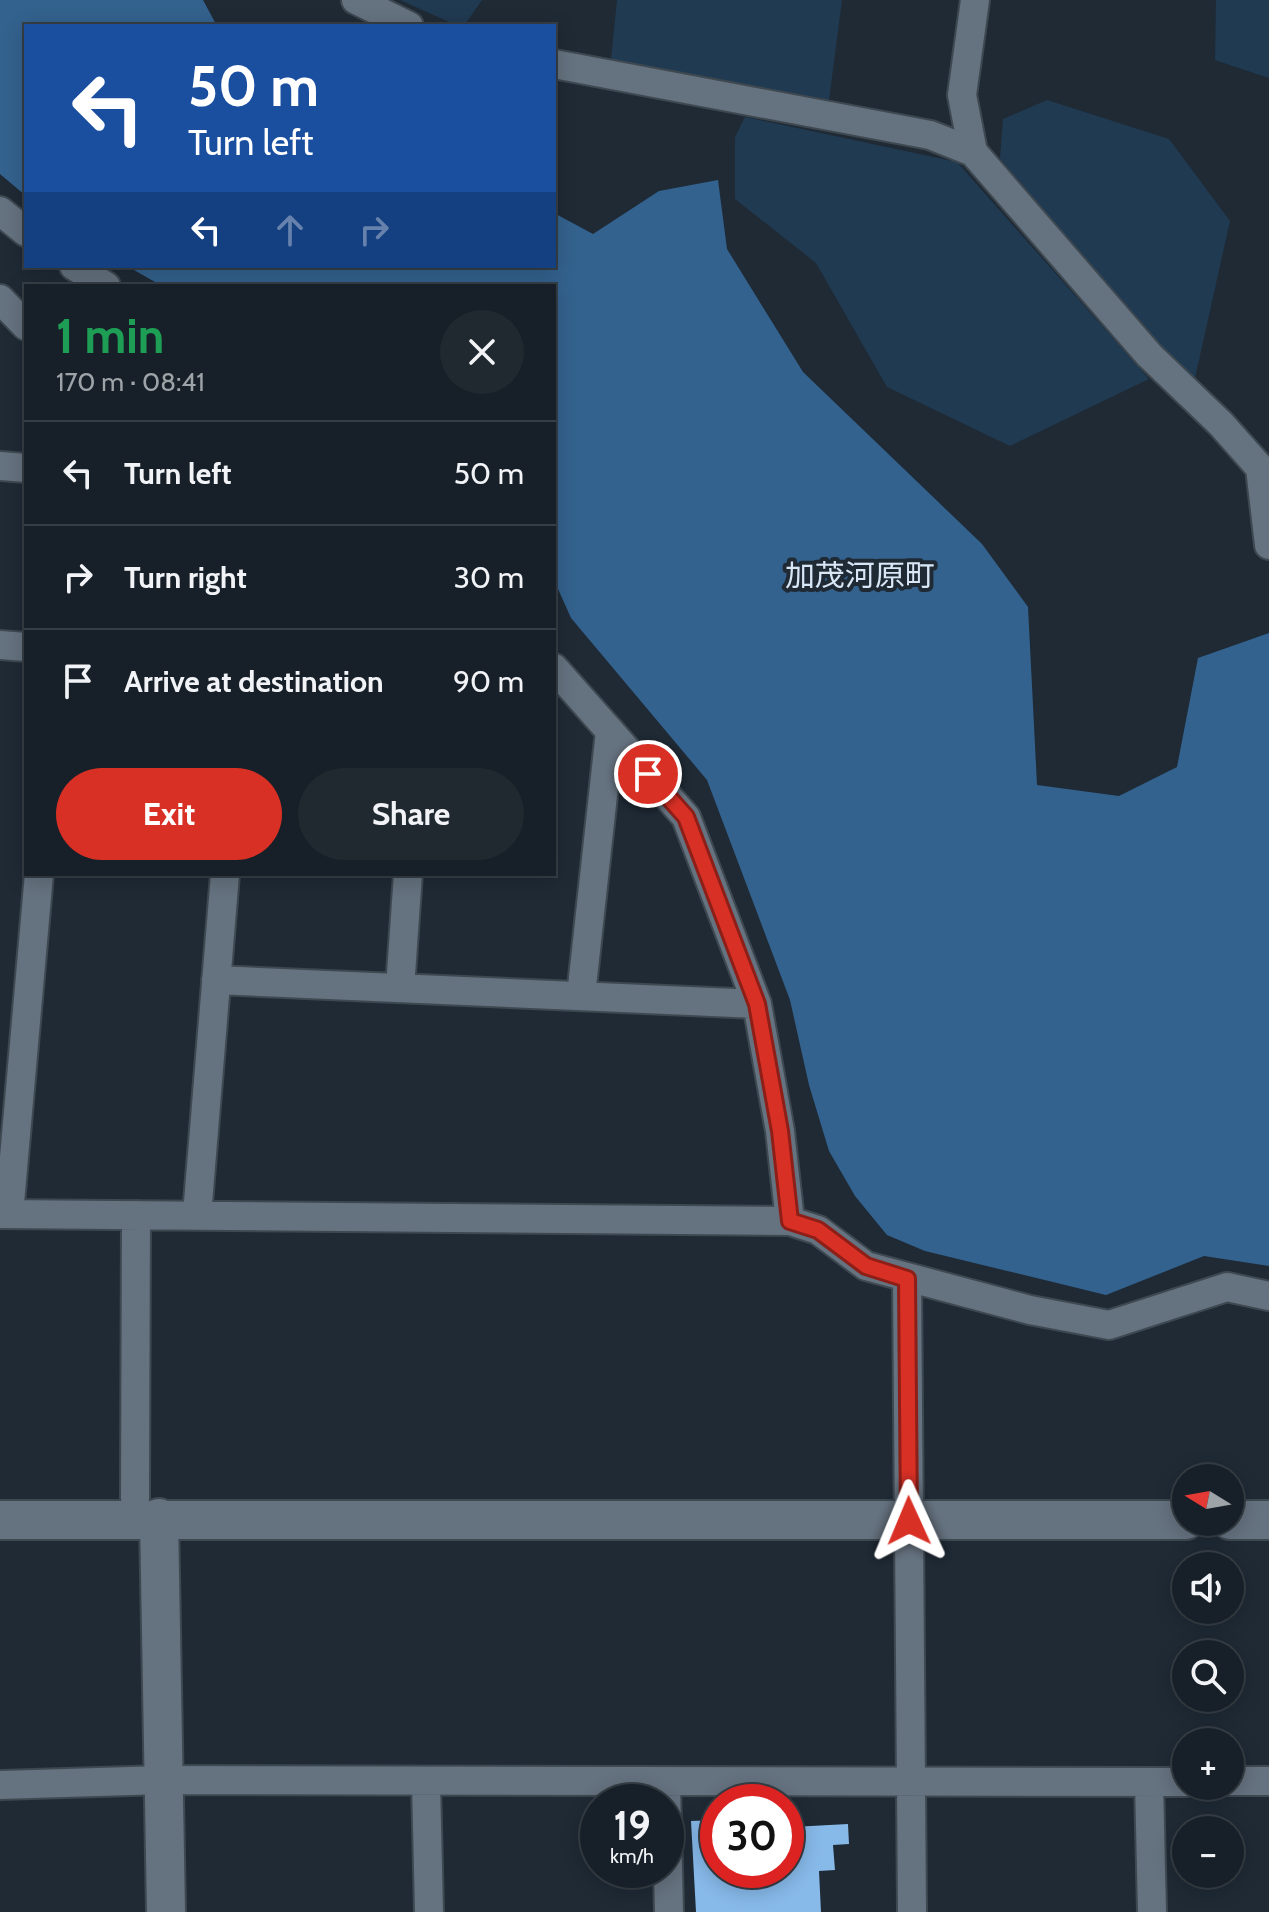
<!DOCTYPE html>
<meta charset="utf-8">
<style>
body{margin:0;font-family:Cabin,"Noto Sans JP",sans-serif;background:#202830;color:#f1f3f6;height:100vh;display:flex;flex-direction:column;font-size:30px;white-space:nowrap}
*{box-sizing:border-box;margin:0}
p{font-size:26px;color:#9ea3a8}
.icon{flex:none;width:44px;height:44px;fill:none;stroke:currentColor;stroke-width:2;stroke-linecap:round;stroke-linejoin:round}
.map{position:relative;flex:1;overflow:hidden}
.panel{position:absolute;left:24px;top:284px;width:532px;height:592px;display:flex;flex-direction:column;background:#172028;border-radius:0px;box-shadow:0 4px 20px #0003,0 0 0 2px #363e45}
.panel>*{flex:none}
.banner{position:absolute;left:24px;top:24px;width:532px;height:244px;border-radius:0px;box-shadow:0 4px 20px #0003,0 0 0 2px #363e45;background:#1a4fa0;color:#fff;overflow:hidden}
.needle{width:52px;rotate:281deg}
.buttons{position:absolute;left:1172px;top:1464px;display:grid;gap:16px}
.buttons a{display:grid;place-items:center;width:72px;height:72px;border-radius:50%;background:#172028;box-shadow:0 4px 20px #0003,0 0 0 2px #363e45;font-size:40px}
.speed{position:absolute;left:580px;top:1784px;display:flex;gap:16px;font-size:40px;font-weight:700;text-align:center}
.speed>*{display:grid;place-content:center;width:104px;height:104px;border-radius:50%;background:#172028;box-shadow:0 4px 20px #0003,0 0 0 2px #363e45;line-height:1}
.speed small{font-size:20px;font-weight:400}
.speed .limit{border:12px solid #d22;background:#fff;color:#111}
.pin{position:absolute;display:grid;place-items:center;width:68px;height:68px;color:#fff;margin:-34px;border:4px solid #fff;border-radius:50%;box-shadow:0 2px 8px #0007}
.me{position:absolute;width:88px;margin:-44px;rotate:359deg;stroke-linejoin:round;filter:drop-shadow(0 0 6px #0008)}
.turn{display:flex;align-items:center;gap:28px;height:168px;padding:0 32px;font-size:36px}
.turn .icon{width:104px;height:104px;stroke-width:2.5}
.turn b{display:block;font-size:56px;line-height:68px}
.lanes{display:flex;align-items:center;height:76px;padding:0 32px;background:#0003;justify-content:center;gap:40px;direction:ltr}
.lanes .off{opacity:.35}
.round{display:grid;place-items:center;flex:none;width:84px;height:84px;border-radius:42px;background:#202830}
.headline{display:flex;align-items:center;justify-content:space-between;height:136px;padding:0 32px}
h1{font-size:48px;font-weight:700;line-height:60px;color:#1e9e55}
.cta{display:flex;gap:16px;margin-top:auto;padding:16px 32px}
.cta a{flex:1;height:92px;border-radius:48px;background:#d93025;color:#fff;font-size:32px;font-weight:700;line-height:92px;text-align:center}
.cta a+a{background:#202830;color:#f1f3f6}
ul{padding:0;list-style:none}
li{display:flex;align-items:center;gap:24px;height:104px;padding:0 32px;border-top:2px solid #363e45}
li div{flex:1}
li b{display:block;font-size:30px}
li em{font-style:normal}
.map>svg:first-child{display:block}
.green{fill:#203a51}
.forest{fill:#33628e}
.building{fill:#87b9e9}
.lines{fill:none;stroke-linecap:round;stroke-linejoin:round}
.street-casing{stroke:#3e4851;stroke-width:32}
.secondary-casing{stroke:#3e4851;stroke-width:42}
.street{stroke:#65727f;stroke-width:28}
.secondary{stroke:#65727f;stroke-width:38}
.route-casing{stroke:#8d1f18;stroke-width:20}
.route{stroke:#d93025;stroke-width:14}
.labels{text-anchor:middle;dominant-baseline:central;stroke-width:8;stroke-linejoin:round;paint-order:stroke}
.quarter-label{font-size:30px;fill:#d8e6f5;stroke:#1f2a35}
</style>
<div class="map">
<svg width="1269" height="1912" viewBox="0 0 1269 1912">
<rect width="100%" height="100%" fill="#1f2a35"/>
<!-- green -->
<path class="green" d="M400,0H482L464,26H458Z
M617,0H842L827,116L611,59Z
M1216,0H1269V78L1215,60Z
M1047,100L1169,139L1230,221L1191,396L1000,158L1003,119Z
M745,117L957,162L1149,379L1010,446L887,387L816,263L735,199V137Z"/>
<!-- forest -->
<path class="forest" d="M0,0H203L217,26H26V196L0,174Z
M718,180L727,249L803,372L982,544L1028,607L1037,785L1119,796L1177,767L1198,658L1269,633V1266L1204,1256L1106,1295L925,1251L887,1235L855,1196L829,1151L809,1085L790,1000L707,780L571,618L554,580V286H162L127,266H554V213L593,234L659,191Z"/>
<!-- building -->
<path class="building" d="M786,1800H791L792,1827L848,1824L849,1844L833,1845L835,1870L819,1871L821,1912H696L691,1821L718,1820V1870H786Z"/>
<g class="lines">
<defs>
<path id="street" d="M356,0L409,26
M554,64L930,135L973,152L1149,355L1221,424L1260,468L1269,545
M973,152L962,95L975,0
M0,211L26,232
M74,266L106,286
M0,299L26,326
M0,466L26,468
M0,645L26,647
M554,668L686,817L757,1004L780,1131L790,1221L818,1230L866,1266L1030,1310L1109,1325L1227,1287L1269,1296
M216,980L757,1004
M400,988L408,874
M581,996L610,731
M0,1214L790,1221
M9,1214L39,874
M197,1215L225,874
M907,1279L912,1912
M135,1498L136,1215
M1230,1781H1269
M426,1782L429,1912
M1149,1782L1152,1912
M666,1783L669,1912
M0,1785L163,1780L1186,1782"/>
<path id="secondary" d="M159,1518L166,1912
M0,1520H1186
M1230,1520H1269"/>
</defs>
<!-- street casing -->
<use href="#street" class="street-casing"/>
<!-- secondary casing -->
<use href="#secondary" class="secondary-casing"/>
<!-- street -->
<use href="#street" class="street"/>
<!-- secondary -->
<use href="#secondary" class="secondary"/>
</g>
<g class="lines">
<defs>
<path id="route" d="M648,774L686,817L757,1004L780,1131L790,1221L818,1230L866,1266L907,1279L909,1521"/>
</defs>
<!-- route casing -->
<use href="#route" class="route-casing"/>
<!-- route -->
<use href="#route" class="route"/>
</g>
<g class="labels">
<!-- quarter labels -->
<g class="quarter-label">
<text x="860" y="575">加茂河原町</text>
</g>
</g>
</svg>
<div class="buttons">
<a><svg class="needle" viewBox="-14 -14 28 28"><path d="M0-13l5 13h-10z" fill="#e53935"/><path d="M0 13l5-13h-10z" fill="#9ea3a8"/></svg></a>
<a><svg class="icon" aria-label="sound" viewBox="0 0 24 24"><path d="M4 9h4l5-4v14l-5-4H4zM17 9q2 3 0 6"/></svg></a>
<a><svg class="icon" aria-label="search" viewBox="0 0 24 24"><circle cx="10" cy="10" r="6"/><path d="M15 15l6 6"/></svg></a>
<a>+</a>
<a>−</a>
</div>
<div class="speed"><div>19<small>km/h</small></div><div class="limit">30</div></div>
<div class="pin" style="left:648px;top:774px;background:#d93025"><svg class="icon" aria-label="arrive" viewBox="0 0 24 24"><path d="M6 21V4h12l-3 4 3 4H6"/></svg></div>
<svg class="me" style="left:909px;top:1521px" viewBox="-20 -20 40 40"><path d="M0-17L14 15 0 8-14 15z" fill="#d93025" stroke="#fff" stroke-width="4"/></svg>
<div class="banner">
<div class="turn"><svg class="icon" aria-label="left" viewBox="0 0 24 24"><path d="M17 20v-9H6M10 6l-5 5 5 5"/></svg><div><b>50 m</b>Turn left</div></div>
<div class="lanes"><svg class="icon" aria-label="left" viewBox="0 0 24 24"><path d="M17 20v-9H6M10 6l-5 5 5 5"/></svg><svg class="icon off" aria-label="ahead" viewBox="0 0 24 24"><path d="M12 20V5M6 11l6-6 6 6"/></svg><svg class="icon off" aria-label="right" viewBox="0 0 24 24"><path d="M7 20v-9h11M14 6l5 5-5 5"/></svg></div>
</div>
<section class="panel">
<div class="headline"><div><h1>1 min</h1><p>170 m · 08:41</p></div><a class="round"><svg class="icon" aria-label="close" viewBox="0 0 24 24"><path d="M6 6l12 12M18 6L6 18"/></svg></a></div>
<ul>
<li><svg class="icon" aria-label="left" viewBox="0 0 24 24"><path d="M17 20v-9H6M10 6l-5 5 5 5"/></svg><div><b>Turn left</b></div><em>50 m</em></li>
<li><svg class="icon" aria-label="right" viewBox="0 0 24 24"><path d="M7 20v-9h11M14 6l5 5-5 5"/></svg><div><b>Turn right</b></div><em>30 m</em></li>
<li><svg class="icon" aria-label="arrive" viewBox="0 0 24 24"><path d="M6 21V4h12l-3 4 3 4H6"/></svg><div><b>Arrive at destination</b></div><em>90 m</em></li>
</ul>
<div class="cta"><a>Exit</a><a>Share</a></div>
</section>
</div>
